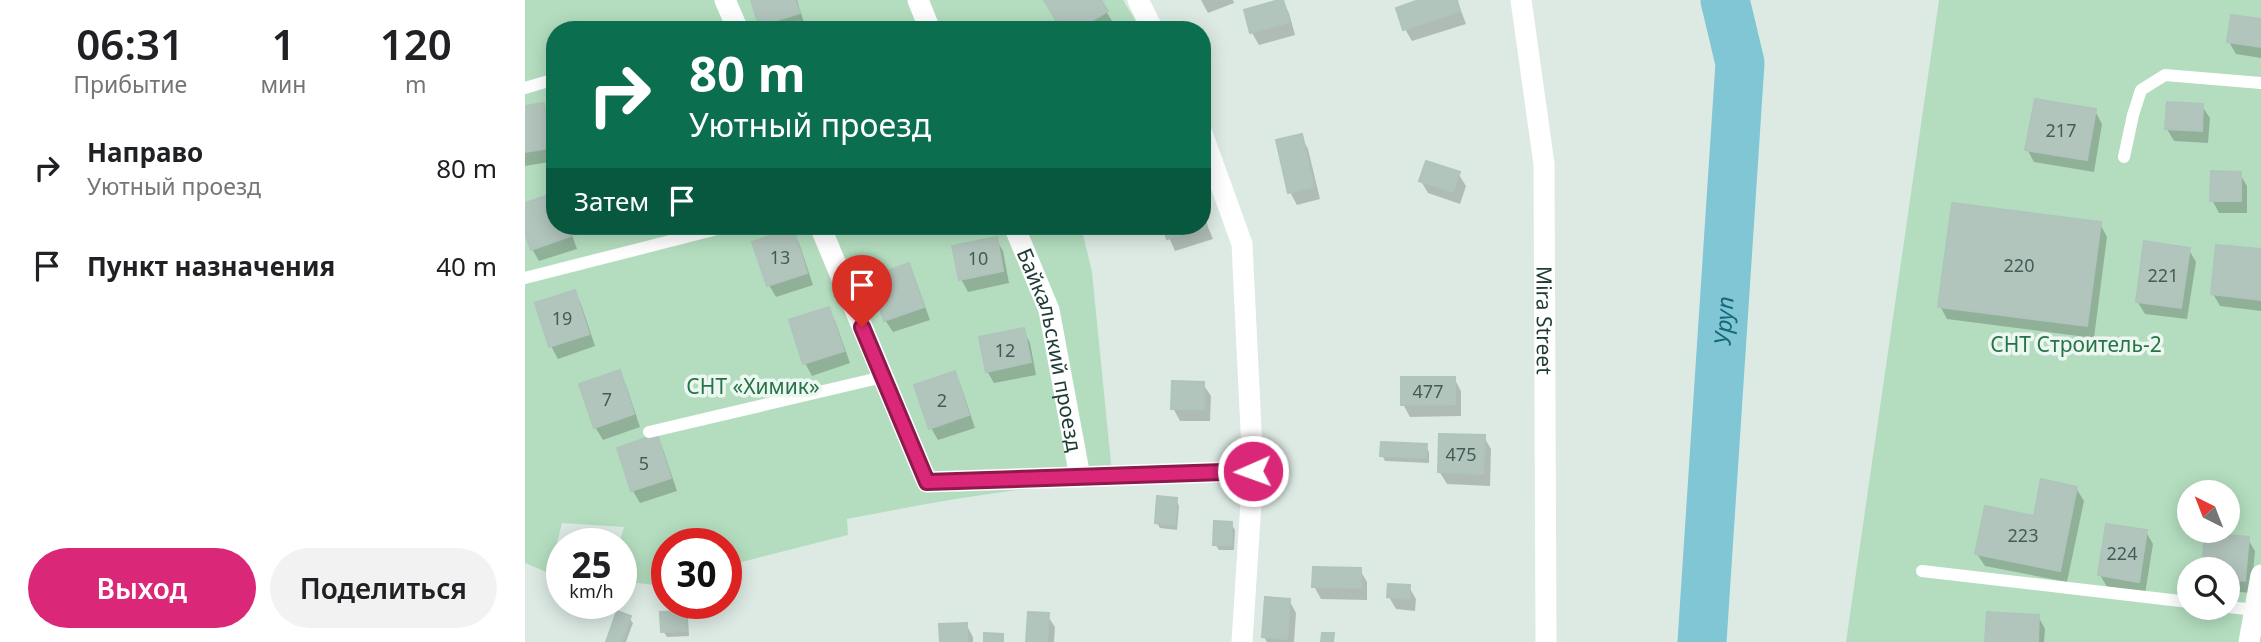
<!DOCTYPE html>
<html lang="ru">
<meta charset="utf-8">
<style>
body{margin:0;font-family:"Noto Sans",sans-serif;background:#f2f2f2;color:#202124;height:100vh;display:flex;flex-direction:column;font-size:26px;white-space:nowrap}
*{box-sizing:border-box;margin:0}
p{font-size:23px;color:#757577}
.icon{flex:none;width:38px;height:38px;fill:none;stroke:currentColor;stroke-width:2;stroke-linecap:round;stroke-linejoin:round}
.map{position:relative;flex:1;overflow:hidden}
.side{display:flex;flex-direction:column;background:#fff;width:525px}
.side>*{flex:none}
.top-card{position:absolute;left:21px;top:21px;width:665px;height:214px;border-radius:28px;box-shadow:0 4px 18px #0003;background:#0b6e4f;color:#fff;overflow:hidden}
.needle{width:46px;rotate:318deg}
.buttons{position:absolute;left:1652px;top:480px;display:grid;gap:14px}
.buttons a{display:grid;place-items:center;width:63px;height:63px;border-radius:50%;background:#fff;box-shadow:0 4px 18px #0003;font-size:35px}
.speed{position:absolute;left:21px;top:528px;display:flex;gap:14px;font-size:35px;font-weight:700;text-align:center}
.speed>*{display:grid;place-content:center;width:91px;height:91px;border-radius:50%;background:#fff;box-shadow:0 4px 18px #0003;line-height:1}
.speed small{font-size:18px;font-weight:400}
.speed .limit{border:10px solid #d22;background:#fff;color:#111}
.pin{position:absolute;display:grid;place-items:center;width:60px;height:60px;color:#fff;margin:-72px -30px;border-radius:50% 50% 50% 0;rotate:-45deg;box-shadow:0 0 7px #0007}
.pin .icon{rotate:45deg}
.me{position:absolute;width:77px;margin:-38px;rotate:268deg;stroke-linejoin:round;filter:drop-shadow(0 0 5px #0008)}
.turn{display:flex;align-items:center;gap:24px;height:147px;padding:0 28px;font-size:32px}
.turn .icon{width:91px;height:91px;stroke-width:2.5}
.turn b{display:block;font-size:49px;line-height:60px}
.then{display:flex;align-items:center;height:66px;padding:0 28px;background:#0003;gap:14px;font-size:26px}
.eta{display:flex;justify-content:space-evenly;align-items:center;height:119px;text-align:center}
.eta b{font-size:42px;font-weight:600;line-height:49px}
.action{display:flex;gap:14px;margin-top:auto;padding:14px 28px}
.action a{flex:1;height:80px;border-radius:42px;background:#db2777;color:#fff;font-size:28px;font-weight:600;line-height:80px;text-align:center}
.action a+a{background:#f2f2f2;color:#202124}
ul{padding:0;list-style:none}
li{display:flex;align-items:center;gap:21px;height:98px;padding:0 28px}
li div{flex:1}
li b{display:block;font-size:26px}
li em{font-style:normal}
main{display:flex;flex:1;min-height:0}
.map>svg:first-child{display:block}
.green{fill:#b4ddbf;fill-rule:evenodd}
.shadow{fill:#0003}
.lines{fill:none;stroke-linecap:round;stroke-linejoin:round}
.river{stroke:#80c6d4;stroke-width:49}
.building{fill:#b2c5bd;stroke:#afc4bc;stroke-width:2}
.lane{stroke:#fff;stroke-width:12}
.street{stroke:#fff;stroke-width:21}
.route-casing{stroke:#8e194d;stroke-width:18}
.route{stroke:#db2777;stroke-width:12}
.labels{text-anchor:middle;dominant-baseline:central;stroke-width:7;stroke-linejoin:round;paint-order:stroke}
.number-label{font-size:18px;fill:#435d56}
.street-label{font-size:21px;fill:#1e3a33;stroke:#edf7f2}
.park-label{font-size:21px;fill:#267345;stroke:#edf7f2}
.water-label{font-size:23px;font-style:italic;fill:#156779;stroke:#edf7f2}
</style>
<main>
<section class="side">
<div class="eta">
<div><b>06:31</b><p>Прибытие</p></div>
<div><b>1</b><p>мин</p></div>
<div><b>120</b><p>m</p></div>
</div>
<ul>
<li><svg class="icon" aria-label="right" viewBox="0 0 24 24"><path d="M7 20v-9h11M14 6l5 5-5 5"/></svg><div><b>Направо</b><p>Уютный проезд</p></div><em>80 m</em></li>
<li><svg class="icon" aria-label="arrive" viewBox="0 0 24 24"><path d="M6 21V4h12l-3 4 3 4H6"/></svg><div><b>Пункт назначения</b></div><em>40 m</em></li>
</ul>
<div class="action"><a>Выход</a><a>Поделиться</a></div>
</section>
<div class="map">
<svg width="1736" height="642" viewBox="0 0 1736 642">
<rect width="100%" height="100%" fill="#ddeae4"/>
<!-- green -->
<path class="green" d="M0,0H598L616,30H30V226H556L567,272L588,483C498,485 410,502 322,519L323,535L201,566V544H142V582L130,585L96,581V544H94L99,527L37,523L24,573L0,563Z
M1414,0H1736V642H1321ZM1664,492H1703V530H1664ZM1664,569H1703V607H1664Z"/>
<!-- shadow -->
<path class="shadow" d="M227,0H272L280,26L268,30H238Z
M521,0H574L589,24L580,30H539Z
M676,0H708L709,3L683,13Z
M899,0H932L941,24L887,41L880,29Z
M757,1L764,13L770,35L734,45L727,33L721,11Z
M1736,21V58L1711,54L1704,42Z
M18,105L25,117L30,161L0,166V108Z
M1677,106L1685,118L1683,143L1649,141L1642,129Z
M1570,111L1577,124L1569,172L1509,162L1502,149Z
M776,136L783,149L795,199L772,205L765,192Z
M933,173L941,186L935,204L903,193L896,181Z
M1715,174L1722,186V213H1694L1687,200Z
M0,205L30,226H44L52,249L14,261L7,249L0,227Z
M677,213L688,239L650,251L639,226H677Z
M1575,224L1582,237L1569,338L1422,319L1415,306Z
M116,226H132L118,230Z
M267,231L274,243L288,285L251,297L244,285Z
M471,239L478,251L484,283L443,292L436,279Z
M1664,250L1671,262L1662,319L1620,314L1612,301Z
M1736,251V311L1695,306L1688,294Z
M383,265L390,278L405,320L368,332L360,320Z
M49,292L56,304L70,346L33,359L26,346Z
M303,309L310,321L325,363L287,376L280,363L266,321Z
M498,330L505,343L511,375L469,383L462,371Z
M94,373L101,385L115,427L78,440L70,427Z
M429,373L436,386L450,428L413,440L406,428Z
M929,378L936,391V416L885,417L878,404Z
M678,384L686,396L685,421H655L648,408Z
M131,436L138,449L152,491L115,503L108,491L94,449Z
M959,437L966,449L965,486L922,484L914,471Z
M901,446L904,452V463L860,461L857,455Z
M1551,488L1559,501L1542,582L1460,566L1452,554Z
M651,500L654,506L652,530L635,528L632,523Z
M706,524L710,530L709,550H694L690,544Z
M1621,532L1628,544L1620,594L1582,587L1575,575Z
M1723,539L1730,551L1726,593L1703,591V569Z
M835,570L842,582V600L796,599L789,586Z
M884,587L891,599L890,611L871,609L864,597Z
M764,600L771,613L769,642H742L739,637Z
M160,613L163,618L164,636L142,637L138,631Z
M522,615L530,627L529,642H503Z
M1513,616L1520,629L1519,642H1462Z
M104,618L108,623L101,642H83Z
M441,624L448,637V642H416Z"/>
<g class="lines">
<!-- river -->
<path class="river" id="s1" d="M1177,642L1215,63L1200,0"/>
</g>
<!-- building -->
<path class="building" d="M226,0H270L275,13L234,26Z
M519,0H576L583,11L552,30H537Z
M754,0H758L765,22L725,33L719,10Z
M894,0H932L935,11L878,30L871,8Z
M1706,15L1736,19V47L1702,42Z
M1510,99L1571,109L1562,160L1500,150Z
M1642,102L1678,104L1677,131L1640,129Z
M19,103L26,148L0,152V106Z
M777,134L789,187L763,193L751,140Z
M901,161L935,172L928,192L894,181Z
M1686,171L1716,172V201H1685Z
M30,193V226H42L46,236L6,250L0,233V203Z
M1427,203L1576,222L1562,326L1413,307Z
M677,211L682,227L642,239L638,226H677Z
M268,228L282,273L242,286L227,242Z
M472,237L478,271L434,280L427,246Z
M1619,241L1665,248L1656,308L1611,302Z
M1691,245L1736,249V300L1686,294Z
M384,263L399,307L359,321L344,277Z
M50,290L64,334L24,347L10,303Z
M304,307L319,351L278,364L264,320Z
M499,328L506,362L461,372L454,337Z
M95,370L109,414L69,428L54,384Z
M430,371L444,415L404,429L389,385Z
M876,377H930V404L876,405Z
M647,381L679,382V409H646Z
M132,434L146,478L106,491L92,448Z
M914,434L960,435L958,474L913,472Z
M856,442L902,444L901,458L855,456Z
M1516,479L1552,487L1535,571L1450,554L1460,506L1509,516Z
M632,496L652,498L650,525L630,523Z
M689,521L707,522L706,545H688Z
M1581,524L1622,530L1614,582L1573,575Z
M1680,533L1724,537L1720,581L1703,579V569H1677Z
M788,567L836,568V588L787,587Z
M863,584L885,585L884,599L862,597Z
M740,597L765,599L762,639L737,637Z
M92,611L106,616L96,642H81Z
M161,611L162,631L136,632L135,612Z
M503,612L524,613L522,642H501Z
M1462,612L1514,615L1513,642H1460Z
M442,623V642H415L414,624Z
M459,633L478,634V642H459Z
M797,633H809L808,642H796Z"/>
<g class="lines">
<!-- lane -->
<path class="lane" d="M0,88L30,79
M1599,157L1608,115L1616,90L1640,75L1736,83
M0,278L204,226
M124,432L358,377
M1397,571L1664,602
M1703,607L1731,610"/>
<!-- street -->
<g class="street">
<path d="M200,0L213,30"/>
<path d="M393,0L405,30"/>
<path d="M613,0L628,30"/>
<path id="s2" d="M996,0L1019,164L1021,642"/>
<path d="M677,133L717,244L728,471L717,642"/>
<path d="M295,226L402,482L728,471"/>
<path id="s3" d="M489,226L524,310L555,477"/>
<path d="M1724,642L1736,575"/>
</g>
</g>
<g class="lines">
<defs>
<path id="route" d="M337,327L402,482L728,471"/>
</defs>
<!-- route casing -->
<use href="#route" class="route-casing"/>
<!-- route -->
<use href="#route" class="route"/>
</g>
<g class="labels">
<!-- number labels -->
<g class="number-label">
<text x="1536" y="130">217</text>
<text x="255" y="257">13</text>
<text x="453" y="258">10</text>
<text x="1494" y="265">220</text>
<text x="1638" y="275">221</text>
<text x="37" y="318">19</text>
<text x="480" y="350">12</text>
<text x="903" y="391">477</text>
<text x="82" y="399">7</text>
<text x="417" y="400">2</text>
<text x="936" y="454">475</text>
<text x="119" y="463">5</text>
<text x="1498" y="535">223</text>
<text x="1597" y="553">224</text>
</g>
<!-- street labels -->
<g class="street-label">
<text stroke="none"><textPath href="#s2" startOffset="322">Mira Street</textPath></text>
<text stroke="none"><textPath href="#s3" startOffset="130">Байкальский проезд</textPath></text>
</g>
<!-- park labels -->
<g class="park-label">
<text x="1551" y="344">СНТ Строитель-2</text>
<text x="228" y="386">СНТ «Химик»</text>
</g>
<!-- water labels -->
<g class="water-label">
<text stroke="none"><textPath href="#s1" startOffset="322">Уруп</textPath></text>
</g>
</g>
</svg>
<div class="buttons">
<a><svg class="needle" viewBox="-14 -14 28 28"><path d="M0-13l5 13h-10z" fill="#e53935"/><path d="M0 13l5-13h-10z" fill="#757577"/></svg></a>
<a><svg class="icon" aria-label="search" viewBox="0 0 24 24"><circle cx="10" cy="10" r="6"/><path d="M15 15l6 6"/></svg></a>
</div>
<div class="speed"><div>25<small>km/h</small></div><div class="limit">30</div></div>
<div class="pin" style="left:337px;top:327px;background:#d93025"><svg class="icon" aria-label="arrive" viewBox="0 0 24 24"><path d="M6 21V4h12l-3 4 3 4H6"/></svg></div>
<svg class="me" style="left:728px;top:471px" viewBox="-20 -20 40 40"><circle r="17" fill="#db2777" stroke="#fff" stroke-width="3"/><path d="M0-11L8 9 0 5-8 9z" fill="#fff"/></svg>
<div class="top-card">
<div class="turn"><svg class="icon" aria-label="right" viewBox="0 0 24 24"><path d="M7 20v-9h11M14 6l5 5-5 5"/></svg><div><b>80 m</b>Уютный проезд</div></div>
<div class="then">Затем<svg class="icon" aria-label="arrive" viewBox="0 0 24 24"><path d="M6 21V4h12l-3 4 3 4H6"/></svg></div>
</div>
</div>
</main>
